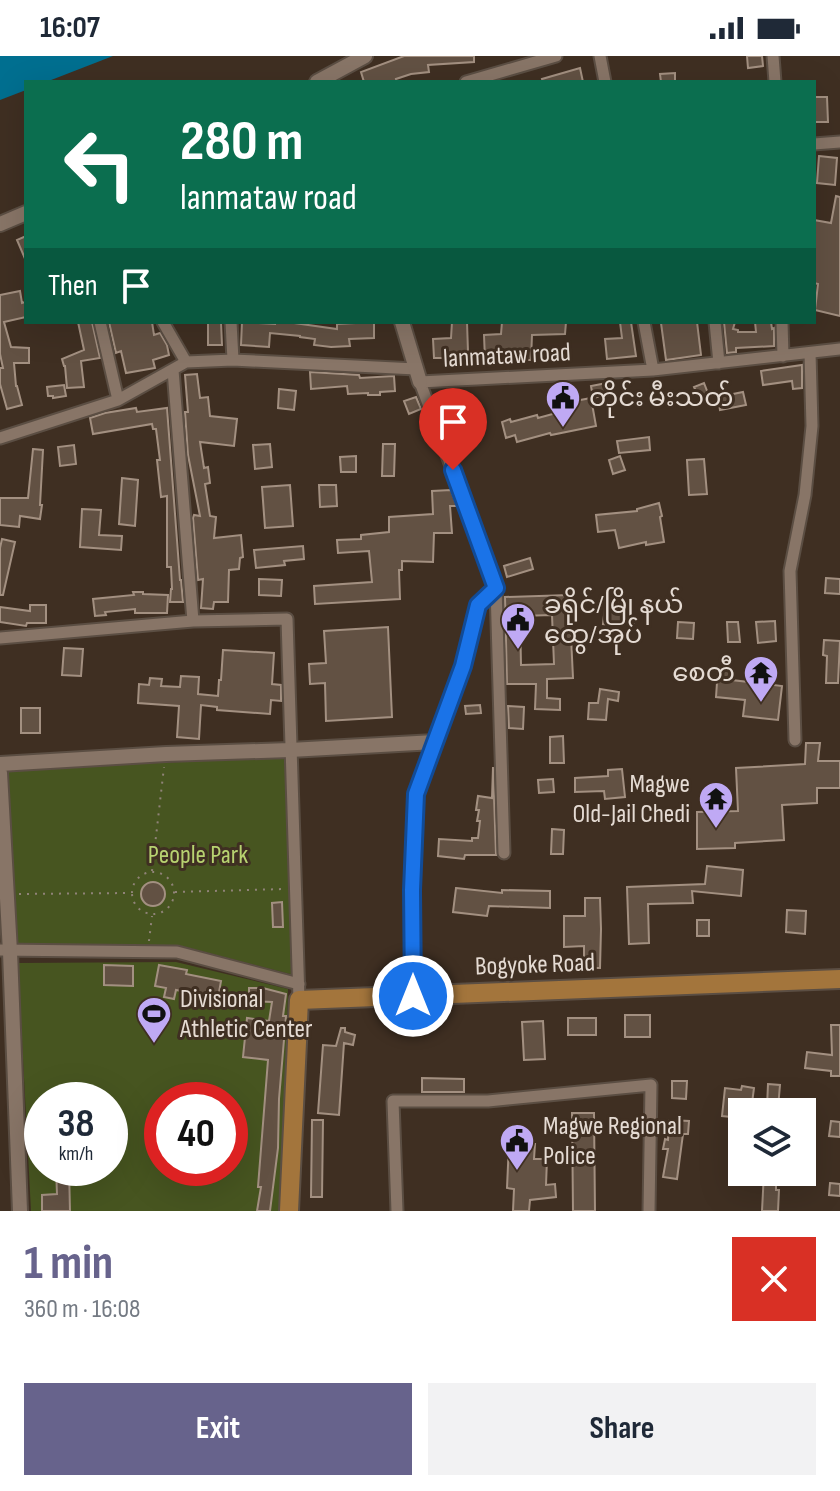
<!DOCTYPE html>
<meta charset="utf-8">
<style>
body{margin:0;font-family:"Sofia Sans Condensed","Noto Sans Myanmar",sans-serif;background:#f2f2f3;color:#1f2937;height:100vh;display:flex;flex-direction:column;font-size:30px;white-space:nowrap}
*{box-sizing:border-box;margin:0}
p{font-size:26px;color:#747a83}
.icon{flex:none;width:44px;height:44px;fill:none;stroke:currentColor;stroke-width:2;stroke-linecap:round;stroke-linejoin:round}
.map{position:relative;height:1155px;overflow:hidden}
.sheet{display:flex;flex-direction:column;background:#fff;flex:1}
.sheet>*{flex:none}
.banner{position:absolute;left:24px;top:24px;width:792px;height:244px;border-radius:0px;box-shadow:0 8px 32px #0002;background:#0b6e4f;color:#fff;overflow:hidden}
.controls{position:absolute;left:728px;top:1042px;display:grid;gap:16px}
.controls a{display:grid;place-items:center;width:88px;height:88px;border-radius:0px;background:#fff;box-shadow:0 8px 32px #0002;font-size:40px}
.speed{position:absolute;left:24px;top:1026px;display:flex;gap:16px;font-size:40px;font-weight:700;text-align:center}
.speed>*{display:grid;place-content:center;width:104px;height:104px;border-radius:50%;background:#fff;box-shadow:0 8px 32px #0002;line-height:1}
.speed small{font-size:20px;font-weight:400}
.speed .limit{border:12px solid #d22;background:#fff;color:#111}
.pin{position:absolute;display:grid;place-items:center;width:68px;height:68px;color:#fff;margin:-82px -34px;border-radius:50% 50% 50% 0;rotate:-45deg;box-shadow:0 0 8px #0007}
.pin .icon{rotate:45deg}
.me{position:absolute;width:88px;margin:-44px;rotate:0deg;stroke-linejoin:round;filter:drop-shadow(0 0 6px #0008)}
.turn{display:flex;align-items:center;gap:28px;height:168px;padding:0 24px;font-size:36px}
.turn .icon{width:104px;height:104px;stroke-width:2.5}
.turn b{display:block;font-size:56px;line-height:68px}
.then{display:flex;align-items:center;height:76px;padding:0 24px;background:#0003;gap:16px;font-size:30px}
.round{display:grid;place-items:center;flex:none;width:84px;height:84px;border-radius:0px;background:#f2f2f3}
.overview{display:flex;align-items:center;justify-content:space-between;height:136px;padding:0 24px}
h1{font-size:48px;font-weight:700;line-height:60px;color:#67638c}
.primary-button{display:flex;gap:16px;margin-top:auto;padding:16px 24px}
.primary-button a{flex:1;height:92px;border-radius:0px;background:#67638c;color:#fff;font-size:32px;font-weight:700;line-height:92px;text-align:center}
.primary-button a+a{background:#f2f2f3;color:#1f2937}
.status{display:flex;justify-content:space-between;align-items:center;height:56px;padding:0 40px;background:#fff;direction:ltr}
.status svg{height:22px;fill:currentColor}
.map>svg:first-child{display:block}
.green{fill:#475520;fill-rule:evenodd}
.water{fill:#006f90}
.building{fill:#625143;stroke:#a39081;stroke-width:2;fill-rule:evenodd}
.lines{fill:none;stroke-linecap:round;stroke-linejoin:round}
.minor-casing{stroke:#5b4e43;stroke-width:15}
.tertiary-casing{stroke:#5b4e43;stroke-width:18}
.trunk-casing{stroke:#5b4e43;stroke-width:22}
.path{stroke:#908378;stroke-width:2;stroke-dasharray:2 6;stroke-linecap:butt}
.minor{stroke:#887567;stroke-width:11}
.tertiary{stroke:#887567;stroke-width:14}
.trunk{stroke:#a3753c;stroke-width:18}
.route-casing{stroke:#114b97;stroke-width:20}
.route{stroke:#1a73e8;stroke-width:14}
.labels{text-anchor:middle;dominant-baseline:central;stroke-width:6;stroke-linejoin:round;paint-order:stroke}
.street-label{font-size:26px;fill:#e5dbd3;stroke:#3f2f22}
.poi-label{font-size:26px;fill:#e5dbd3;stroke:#3f2f22;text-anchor:start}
.park-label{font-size:26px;fill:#b7d270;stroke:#3f2f22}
</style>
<div class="status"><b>16:07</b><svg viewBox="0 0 49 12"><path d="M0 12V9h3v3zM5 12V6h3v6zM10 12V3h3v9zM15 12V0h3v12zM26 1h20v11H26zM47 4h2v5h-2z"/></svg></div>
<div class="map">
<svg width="840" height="1155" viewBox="0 0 840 1155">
<rect width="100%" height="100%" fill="#3f2f22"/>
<!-- green -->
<path class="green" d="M288,701L294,919L178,889H17L8,714Z
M176,906L288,933L282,1155H31L18,907ZM42,1044H110V1112H42ZM162,1044H230V1112H162Z"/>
<!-- water -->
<path class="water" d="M0,0H113L46,26H26V34L0,44Z"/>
<!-- building -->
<path class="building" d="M404,0H474V6L428,9L429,16L411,18L396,23L397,26H364L361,16Z
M747,0H762L763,10L748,12Z
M580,12L583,26H543L542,23Z
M675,17V26H661L660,18Z
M814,41H827L828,66H814Z
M819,100L837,102L835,129L817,127Z
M836,140L840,141V260L815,254L818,228L814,227V164L831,167Z
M26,180V205L17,184Z
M20,235L22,247L25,246L26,261L4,266L11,291L29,292V307H14L16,330H17L22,349L7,353L0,328V312H3L0,298V239Z
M78,266H92L100,302L81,305L84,331L67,332L65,310H64L62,303L84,294Z
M109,266H152L154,279L160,277L167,289L169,299L153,304L155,312L126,317L121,295L116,297Z
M208,266H221L222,289H208Z
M242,266L275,268V266H287L337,273V268L374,266V282L349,283L350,290L331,291L314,289L315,283L300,281V280L270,277L269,291L241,289Z
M452,266H467L468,296L450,297V302H434L433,283L451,282Z
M502,266H566L565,278L532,279L531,304H485L484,279L501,278Z
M620,266H631L636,300L607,303L605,283L622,282Z
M668,266H697L701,299L666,304L661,267Z
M724,266H735L733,273L738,274V276H756L755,266H771L772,273L774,272V290L736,292V296L727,297Z
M802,309V332L793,333L792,325L763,329L761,315Z
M310,316L359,319L360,322L394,320L395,335L380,336V339H368V337L348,338L347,330L311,333Z
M197,318L200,342L208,341L210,360L237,363L234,390L200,386L204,412L208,411L210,427L205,428L210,460L216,461L214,482L241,479L243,501L240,502L239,513L229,514L228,546H214L213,553L201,552L203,523L198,524L193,462L194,459L200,460L188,399L185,356H188L185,319Z
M607,327L610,338L593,342L591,330Z
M704,327L709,340L700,344L694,331Z
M64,329L66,340L53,342V340H48L47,331Z
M279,333L296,335L294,354L278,352Z
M743,336L746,349L720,354L718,341Z
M416,341L421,353L409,358L404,345Z
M591,342L596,370L551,379L550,377L517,386L515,379L506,382L502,366L510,363L511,366L537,359L538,362L560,356L559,348Z
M136,352L137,356L167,352L180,524H181L183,546H170L171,533H172L171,511H167V440L161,441L157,404H160L156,373H153L152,368L93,378L90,362L105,357Z
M649,381L650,394L619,397L617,385Z
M270,388L272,411L255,413L253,389Z
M383,388H395L394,420H382Z
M74,389L76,408L60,410L58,391Z
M33,393L43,394L40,449H42L40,463L20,460L19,471L0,469V442H28Z
M356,400V416H341L340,401Z
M620,400L625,414L613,418L609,404Z
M704,403L707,438L689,439L687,404Z
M122,422L138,424L135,470L119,468Z
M290,429L293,470L265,472L262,431Z
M319,429H336L337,450L320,451Z
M451,434L457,450H450L452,477H434L433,506L402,505V514H399L400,543L315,548L314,530L372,526L369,495L338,497L337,484L361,483V479L389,476V461L433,458L432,435Z
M659,447L662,460L660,461L664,486L646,489V486L619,492L615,474L598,476L596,459L637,455V453Z
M82,453L101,454L99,479L122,480L121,494L80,491Z
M2,483L15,486L3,539H0V492Z
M303,490L304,503L284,505L285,509L256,512L254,494Z
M530,502L533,513L507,521L504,510Z
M826,522L840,523V538L825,537Z
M259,523L282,524L281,540L259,539Z
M133,536H143V538L168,539L167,557H135V553L105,556L106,559L95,560L93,543L134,539Z
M569,539L573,622L547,623V642L560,643V654L535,653L536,628H507L505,541ZM552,559L554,608L521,609L520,560Z
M606,542L624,544L622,570L603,568Z
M30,549H46V567H27L26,570L0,566V551L30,555Z
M775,565L776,585L758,587L756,566Z
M678,566L694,567L693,583L677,582Z
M727,566H738L740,586H728Z
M388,571L392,661L326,665L325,627L310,628L309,608L326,607L324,575Z
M824,584L840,585L838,627H826L827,600L823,599Z
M64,592L83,593L81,620L62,619Z
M223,594L274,597L272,628L281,629V645L271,644L270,658L217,654V651L201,649L199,683L177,681L179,650L138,647L139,628L149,629L150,622L162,623L161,630L180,631L181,620L199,621L198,638L218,640L219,624H221Z
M718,612L733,613L732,624L782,630L778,664L743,660L745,644L716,641Z
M600,633L619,636L618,645L608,643L606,664L588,663L589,647H598Z
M480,649L481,657L466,658L465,650Z
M508,650L524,651L523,673L509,672Z
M21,652H40V677H21Z
M563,680L564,707H550V681Z
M806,687H820L818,705H840V732H817V747L782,749L784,784L735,787V792L697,793V756L738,755L736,712L805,708Z
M493,711L496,799H465L464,803L438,800L439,783L472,785V782H478L480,765H477L479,754H476L478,740L492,742Z
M622,713L625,741L605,743L604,735L575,736V722L608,720V714Z
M553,723L554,736L539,737L538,724Z
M552,773L564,774L563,798H551Z
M707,810L743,814L741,840L692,835L693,847L648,848L649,887L629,888L627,831L705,828Z
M141 838a12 12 0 1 1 24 0a12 12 0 1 1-24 0Z
M456,832L502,837V834L550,835V852L489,850L487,860L453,856Z
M585,842H600L601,873L600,912H584V890L564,891V860H585Z
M282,846L283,871H273L272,847Z
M787,854L806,855L805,878L786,876Z
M697,864H709V880H697Z
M104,909L133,910V930L104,929Z
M159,909L187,914L186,918L221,925L218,942L176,934L174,943L164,941L166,932L155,930Z
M249,932H263L286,938L283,960H286L279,1043L278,1092L270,1155H257L261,1131H258L268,1004L243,1001L247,962L269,965L272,946L249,945Z
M625,959H650V981H625Z
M568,962H596V979H568Z
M543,965L545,1003L524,1004L522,966Z
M831,969H840V1020H831V1015L805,1012L807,996L832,999Z
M341,972H345V976L355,979L353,989L344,987L339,1059L318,1057L323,989L336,990Z
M422,1022L464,1023V1036H422Z
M672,1025H687L686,1043L672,1042Z
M768,1028L780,1029L778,1052L767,1051Z
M742,1030L754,1032L751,1055L732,1053L731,1061L722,1060L725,1032L741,1034Z
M572,1057H594L595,1155H573Z
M312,1064H323L322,1141H311Z
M669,1064L689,1065L688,1078H683L677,1123L663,1121L668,1093H663L665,1083L668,1084Z
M831,1065L840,1066V1081L829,1080Z
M509,1087L535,1088L534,1103H547L546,1129L555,1128L556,1141L530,1144L529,1155H513L514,1133L507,1132Z
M56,1112H69L70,1155H42V1139L57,1138Z
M764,1116H776V1134H779L778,1155H762Z
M830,1127L840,1128V1140L829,1139Z"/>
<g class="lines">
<defs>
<path id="minor" d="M600,0L605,26
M773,0L775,26
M466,26L556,0
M814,88L840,86
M100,266L118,344
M163,266L186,306
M231,266L233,304
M644,266L653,314
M715,266L719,307
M782,266L783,300
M173,314L193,565
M0,382L118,344L186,306L233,304L416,313
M0,582L193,565L287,563L299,944
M795,684L790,515L805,439L812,370L810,297
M504,797L496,532L420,326L653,314L840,293
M0,894L177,896L299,928
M397,1155L393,1045H488L651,1029L649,1155"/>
<path id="tertiary" d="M317,26L365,0
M0,168L26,157
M402,266L420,326
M0,708L166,698L290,694L435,686
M0,717L10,896L20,1155
M413,940L412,834L416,738L463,610L478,549L496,532"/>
<path id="trunk" d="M289,1155L299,944L840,923"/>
</defs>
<!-- minor casing -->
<use href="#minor" class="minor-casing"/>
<!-- tertiary casing -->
<use href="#tertiary" class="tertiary-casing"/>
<!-- trunk casing -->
<use href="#trunk" class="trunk-casing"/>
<!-- path -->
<path class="path" d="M152,815L164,711
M132 837a21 21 0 1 1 42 0a21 21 0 1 1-42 0Z
M175,836L285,833
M19,838L129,837
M149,885L152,860"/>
<!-- minor -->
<use href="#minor" class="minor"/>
<!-- tertiary -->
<use href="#tertiary" class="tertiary"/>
<!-- trunk -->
<use href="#trunk" class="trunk"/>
</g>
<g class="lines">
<defs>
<path id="route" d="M413,940L412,834L416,738L463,610L478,549L496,532L453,414"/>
</defs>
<!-- route casing -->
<use href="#route" class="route-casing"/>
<!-- route -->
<use href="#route" class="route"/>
</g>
<!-- icons -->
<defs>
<symbol id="civic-pin" viewBox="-11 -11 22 30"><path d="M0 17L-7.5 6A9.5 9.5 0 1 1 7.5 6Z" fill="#bfa9f4" stroke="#3f2f22"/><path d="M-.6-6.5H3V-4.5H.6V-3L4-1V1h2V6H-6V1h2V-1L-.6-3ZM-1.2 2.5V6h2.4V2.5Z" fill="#111"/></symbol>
<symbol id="temple-pin" viewBox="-11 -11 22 30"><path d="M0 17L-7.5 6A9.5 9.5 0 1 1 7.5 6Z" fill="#bfa9f4" stroke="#3f2f22"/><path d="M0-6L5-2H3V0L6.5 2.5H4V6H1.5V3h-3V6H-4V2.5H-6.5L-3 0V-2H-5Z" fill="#111"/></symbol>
<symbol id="stadium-pin" viewBox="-11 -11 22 30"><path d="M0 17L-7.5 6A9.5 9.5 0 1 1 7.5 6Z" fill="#bfa9f4" stroke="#3f2f22"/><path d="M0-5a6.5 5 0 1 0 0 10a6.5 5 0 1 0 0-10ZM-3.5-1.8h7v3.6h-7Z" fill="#111"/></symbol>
</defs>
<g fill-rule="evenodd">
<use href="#civic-pin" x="543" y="322" width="40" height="54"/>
<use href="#civic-pin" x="498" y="544" width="40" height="54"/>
<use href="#temple-pin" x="741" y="597" width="40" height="54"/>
<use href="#temple-pin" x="696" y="723" width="40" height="54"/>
<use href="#stadium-pin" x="134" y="938" width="40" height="54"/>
<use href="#civic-pin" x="497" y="1065" width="40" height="54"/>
</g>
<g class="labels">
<!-- street labels -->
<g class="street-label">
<text transform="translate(507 300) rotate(-3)">lanmataw road</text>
<text transform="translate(535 909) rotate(-2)">Bogyoke Road</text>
</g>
<!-- poi labels -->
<g class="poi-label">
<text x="589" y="342">တိုင်း မီးသတ်</text>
<text x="544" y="549">ခရိုင်/မြို့နယ်<tspan x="544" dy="30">ထွေ/အုပ်</tspan></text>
<text x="735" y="617" text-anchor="end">စေတီ</text>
<text x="690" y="728" text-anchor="end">Magwe<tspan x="690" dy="30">Old-Jail Chedi</tspan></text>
<text x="180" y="943">Divisional<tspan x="180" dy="30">Athletic Center</tspan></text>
<text x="543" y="1070">Magwe Regional<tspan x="543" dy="30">Police</tspan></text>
</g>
<!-- park labels -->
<g class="park-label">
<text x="198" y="799">People Park</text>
</g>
</g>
</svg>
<div class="controls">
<a><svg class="icon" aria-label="layers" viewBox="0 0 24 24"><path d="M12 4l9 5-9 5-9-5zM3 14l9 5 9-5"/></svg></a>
</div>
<div class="speed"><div>38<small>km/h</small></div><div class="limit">40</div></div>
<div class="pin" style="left:453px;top:414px;background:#d93025"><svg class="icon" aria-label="arrive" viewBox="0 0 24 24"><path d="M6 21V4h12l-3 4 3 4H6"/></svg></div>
<svg class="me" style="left:413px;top:940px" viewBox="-20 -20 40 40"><circle r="17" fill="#1a73e8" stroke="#fff" stroke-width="3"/><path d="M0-11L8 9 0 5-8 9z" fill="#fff"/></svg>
<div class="banner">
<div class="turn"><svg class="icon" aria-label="left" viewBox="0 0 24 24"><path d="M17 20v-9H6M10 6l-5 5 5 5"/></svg><div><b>280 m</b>lanmataw road</div></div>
<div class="then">Then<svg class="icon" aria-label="arrive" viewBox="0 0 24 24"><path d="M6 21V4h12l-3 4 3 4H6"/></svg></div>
</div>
</div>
<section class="sheet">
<div class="overview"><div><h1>1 min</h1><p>360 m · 16:08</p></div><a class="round" style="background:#d93025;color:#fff"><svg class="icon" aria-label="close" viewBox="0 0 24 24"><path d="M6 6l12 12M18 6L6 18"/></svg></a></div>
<div class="primary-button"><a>Exit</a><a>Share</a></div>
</section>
